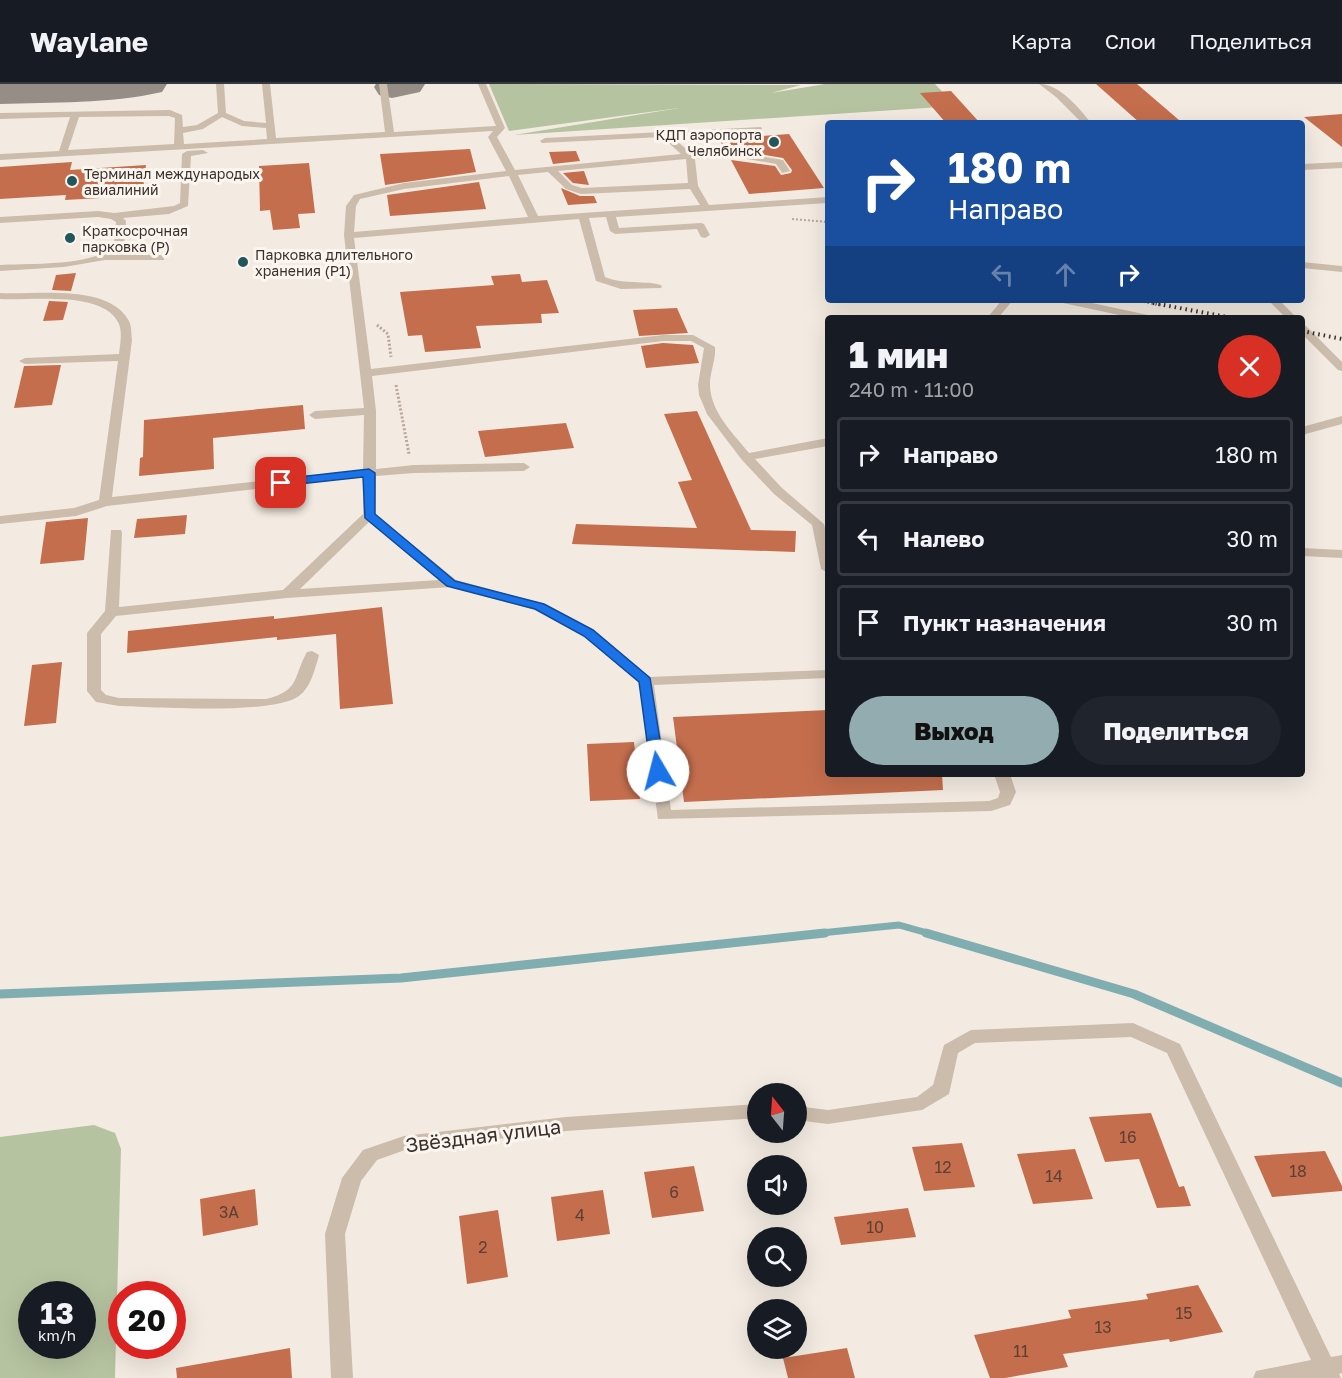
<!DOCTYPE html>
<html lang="ru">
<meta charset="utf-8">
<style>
body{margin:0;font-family:"Golos Text",sans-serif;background:#20242c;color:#f1f3f6;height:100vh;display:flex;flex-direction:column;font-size:22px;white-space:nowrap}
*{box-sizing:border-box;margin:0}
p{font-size:20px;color:#9ea1a6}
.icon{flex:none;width:33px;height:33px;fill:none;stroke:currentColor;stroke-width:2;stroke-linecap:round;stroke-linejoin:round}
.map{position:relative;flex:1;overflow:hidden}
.panel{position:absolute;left:825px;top:231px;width:480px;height:462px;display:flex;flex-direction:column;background:#171b24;border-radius:6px;box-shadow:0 6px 24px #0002}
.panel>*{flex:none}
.banner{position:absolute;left:825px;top:36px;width:480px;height:183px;border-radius:6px;box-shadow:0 6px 24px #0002;background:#1a4fa0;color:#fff;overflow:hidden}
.needle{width:39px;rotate:343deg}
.buttons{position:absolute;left:747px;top:999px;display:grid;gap:12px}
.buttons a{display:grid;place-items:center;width:60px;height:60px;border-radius:50%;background:#171b24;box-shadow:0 6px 24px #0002;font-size:30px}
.speed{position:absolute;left:18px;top:1197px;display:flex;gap:12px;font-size:30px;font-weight:700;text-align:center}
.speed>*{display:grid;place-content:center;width:78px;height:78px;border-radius:50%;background:#171b24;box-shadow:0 6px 24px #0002;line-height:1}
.speed small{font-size:15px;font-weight:400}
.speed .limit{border:9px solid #d22;background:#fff;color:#111}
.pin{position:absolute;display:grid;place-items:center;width:51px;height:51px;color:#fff;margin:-26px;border-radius:12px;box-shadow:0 3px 9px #0006}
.me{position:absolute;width:66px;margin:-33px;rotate:352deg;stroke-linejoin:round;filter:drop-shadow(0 0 4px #0008)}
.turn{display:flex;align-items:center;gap:21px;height:126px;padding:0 24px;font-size:27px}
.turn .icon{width:78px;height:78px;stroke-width:2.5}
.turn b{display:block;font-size:42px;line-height:51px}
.lanes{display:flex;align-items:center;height:57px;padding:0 24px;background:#0003;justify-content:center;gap:30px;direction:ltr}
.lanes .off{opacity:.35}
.round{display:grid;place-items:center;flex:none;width:63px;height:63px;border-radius:32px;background:#20242c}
.overview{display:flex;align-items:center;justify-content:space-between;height:102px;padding:0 24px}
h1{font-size:36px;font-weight:800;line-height:45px}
.button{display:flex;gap:12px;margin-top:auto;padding:12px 24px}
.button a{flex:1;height:69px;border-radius:36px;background:#93acb0;color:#111;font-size:24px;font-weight:800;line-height:69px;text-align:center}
.button a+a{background:#20242c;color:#f1f3f6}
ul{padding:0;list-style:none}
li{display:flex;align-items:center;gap:18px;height:75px;margin:0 12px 9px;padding:0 12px;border:3px solid #363941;border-radius:6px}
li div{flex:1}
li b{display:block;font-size:22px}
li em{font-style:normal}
header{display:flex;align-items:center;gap:36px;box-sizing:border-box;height:84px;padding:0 30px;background:#171b24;border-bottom:2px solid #363941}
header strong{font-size:28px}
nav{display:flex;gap:33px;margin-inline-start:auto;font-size:21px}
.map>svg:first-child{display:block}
.green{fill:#b6c3a0;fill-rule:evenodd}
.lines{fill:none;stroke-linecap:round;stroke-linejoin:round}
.stream-far1{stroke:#80adb0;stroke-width:7}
.stream{stroke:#80adb0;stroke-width:9}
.taxiway{fill:#968e86;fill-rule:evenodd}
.building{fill:#c46e4e}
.path-far1{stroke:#b8a696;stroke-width:2;stroke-dasharray:2 2;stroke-linecap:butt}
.path{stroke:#b8a696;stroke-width:3;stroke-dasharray:2 2;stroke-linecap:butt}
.minor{fill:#ccbcac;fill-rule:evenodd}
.rail-far1{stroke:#3a302b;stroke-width:3;stroke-dasharray:1 3;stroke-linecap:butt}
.rail{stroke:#3a302b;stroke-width:4;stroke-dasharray:1.5 4;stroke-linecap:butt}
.route{fill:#1a73e8;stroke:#114b97;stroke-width:1.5}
.poi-dot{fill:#21565b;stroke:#faf5ee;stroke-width:2}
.labels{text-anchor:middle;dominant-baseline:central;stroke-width:6;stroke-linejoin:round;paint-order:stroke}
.far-poi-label{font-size:14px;fill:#3a302b;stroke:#faf5ee;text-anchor:start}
.near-number-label{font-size:16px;fill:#5c4034}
.near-street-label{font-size:20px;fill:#3a302b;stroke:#faf5ee}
</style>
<header>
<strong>Waylane</strong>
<nav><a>Карта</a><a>Слои</a><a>Поделиться</a></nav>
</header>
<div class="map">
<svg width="1342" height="1294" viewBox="0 0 1342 1294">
<rect width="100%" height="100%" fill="#f3ebe1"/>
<!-- green -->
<path class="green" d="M489,0L801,1L771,9L825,0H935L956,22L514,51L679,24L509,47Z
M94,1041L115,1049L121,1065L115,1294H0V1053ZM32,1210H82V1262H32Z"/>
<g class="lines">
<!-- stream-far1 -->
<path class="stream-far1" d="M811,850L899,841L931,850"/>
<!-- stream -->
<path class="stream" d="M926,849L1134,910L1342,999
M0,910L401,894L825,849"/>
<!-- taxiway -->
<path class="taxiway" d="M0,0H167L162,8C109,20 53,18 0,20Z
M376,0H425L420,8L392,14L379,11L374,3Z"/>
</g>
<!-- building -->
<path class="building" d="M1096,0H1137L1179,36L1140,39Z
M951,7L980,39H946L920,9Z
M1342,30V63L1304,33Z
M789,50L824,104L749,110L731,76L775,82L781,91L791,89L792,86L783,74L742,67H726L719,55Z
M470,65L476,88L385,101L380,70Z
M576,67L580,77L553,80L549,68Z
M72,78L70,86L146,81L143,106L101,109L100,114L65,116L66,111L0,115V83Z
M309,79L315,129L298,130L300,144L273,146L270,126L260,127L259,82Z
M584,87L589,101L573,99L563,89Z
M479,98L486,125L390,132L387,111Z
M561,104L580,112H594L597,119L568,121Z
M76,189L71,207L52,206L56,191Z
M520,190L522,198L547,196L559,229L541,230L542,239L476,242L481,264L425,268L422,251L408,252L400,208L494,201L491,192Z
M49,217L68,218L63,236L43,237Z
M677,224L688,249L639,252L633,226Z
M663,259L693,261L699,279L646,284L641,262Z
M61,281L52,321L14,324L24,282Z
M303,321L305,345L213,354L214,385L139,392L140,374L143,373L144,336Z
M697,327L751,446L796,447L795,468L572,460L576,440L697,444L678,398L692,396L664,330Z
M566,339L574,364L485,373L478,347Z
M187,431L185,450L134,454L137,435Z
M88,434L84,476L40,480L46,438Z
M382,523L393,620L340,625L336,550L277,556V553L127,569L128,547L274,532V535Z
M62,578L56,639L24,642L32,581Z
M828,626V690H942L943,706L684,718L673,633Z
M634,658L640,715L590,717L587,660Z
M1151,1029L1179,1103L1184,1102L1191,1122L1157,1124L1139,1075L1105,1078L1089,1033Z
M962,1059L975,1103L924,1107L912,1063Z
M1075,1065L1093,1115L1033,1120L1017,1070Z
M1325,1067L1342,1102V1107L1272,1113L1254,1072Z
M694,1082L704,1127L652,1134L644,1088Z
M255,1105L258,1141L203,1152L200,1115Z
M603,1106L610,1150L557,1157L551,1113Z
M908,1124L916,1153L841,1161L834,1133Z
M498,1126L508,1193L467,1200L459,1132Z
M1198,1201L1223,1248L1170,1258L1169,1255L1063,1270L1068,1283L1005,1294H990L974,1251L1071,1234L1068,1226L1148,1215L1146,1210Z
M290,1264L292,1294H177L176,1284Z
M847,1264L855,1294H788L783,1274Z"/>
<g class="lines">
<!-- path-far1 -->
<path class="path-far1" d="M792,135L828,138"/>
<!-- path -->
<path class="path" d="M377,241L388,250L391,273
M396,301L409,370"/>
<!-- minor -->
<path class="minor" d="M216,0H224L226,29L244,37L266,39L262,0H270L276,54L385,48L379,0H387L394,48L496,42L478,0H486L505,44L497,53L515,86L681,70L662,53L542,59L540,57L545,54L761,43L762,45L758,48L672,53L691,69H742L783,76L790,87L782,89L776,80L742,74L695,75L698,102L709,121L828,113V119L616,133L619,144L701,139L704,140L710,151L705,154L701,153L697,145L615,150L610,147L606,133L589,134L605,193C622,201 655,196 662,202L661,204L621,205L596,197L579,135L354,154L371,285L663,251H693L715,263C716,276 710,288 710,300C710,328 733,349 749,369L828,354V362L755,375L782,404L824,440L828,456V489L821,485L812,441L774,410L742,376L707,330L699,311L698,301L704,264L691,257H663L372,292L376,327V385L414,381L524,379L530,383L524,387L414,389L376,392L375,430L456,496L545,520L593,546L649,593L828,586V594L654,601L671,726L989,717L998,714L1000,708L994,690H1010L1016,708L1010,721L991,727L658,735L639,598L583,552L535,526L451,503L287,514L116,532L101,550V606L106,611L119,614L266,615C300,607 293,593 307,568L312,567L319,571C315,585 311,603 299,612C274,631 155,623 119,622L96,618L87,607V549L105,527L111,446H121L122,449L119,523L283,506L363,430V393L107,422L76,432L0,440V432L74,424L99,416L118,277L25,280L19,277L25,274L119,270C120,260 123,247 118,238C101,206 30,217 0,215V209C36,211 109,199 129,237C132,243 131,250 132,256L112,413L363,386L364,331L315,335L309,331L315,327L364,324L344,151L346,122L354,111L404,99L506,87L488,53L493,47L0,76V70L59,67L70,33L0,35V29L170,26L182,31L183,43L197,41L218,29ZM169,32L175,34L174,60L68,66L79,33ZM222,33L242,42L266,44L267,55L184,60L183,49L203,45ZM686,75L688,99L582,104L572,101L558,87ZM548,88L566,105L581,110L690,105L700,121L538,132L518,91ZM509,92L528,133L354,148L356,122L360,115L404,105ZM369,438L439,496L300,505Z
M1039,0C1060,0 1079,24 1091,39H1082L1056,13Z
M187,67L203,66L208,69L191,72L188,122L169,130L123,134L126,137L124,161L117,170L160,171L164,172V176H105L64,183L0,187V181C29,179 95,183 114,161L116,138L111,135L98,133L0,139V133L98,127L114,129L174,122L180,119L182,70Z
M1342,78V84L1302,86V80Z
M1302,178L1342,182V188L1302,184Z
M1002,216H1013L998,234H987Z
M1058,216H1078L1148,231L1153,234H1133L1063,219Z
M1268,216H1279L1297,234H1286Z
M1302,241L1306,242L1342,278V287L1338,286L1302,250Z
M1342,332V340L1302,351V343Z
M1302,464L1342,466V474L1302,472Z
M1133,939L1180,960L1331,1273L1342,1271V1289L1339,1290L1341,1294H1253L1256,1287L1311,1276L1167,969L1131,953L975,959L958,969L949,1010L922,1026L828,1040L796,1036V1022L828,1026L917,1013L933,1001L944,961L971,946Z
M758,1020V1034L566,1047L405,1066L377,1076L361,1097L345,1150L353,1294H331L325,1150L342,1094L363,1066L404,1052L566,1033Z"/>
<!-- rail-far1 -->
<path class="rail-far1" d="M1136,216L1161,221"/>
<!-- rail -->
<path class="rail" d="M1153,219L1232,234
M1302,247L1342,255"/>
</g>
<!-- route -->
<path class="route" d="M369,385L375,389V430L455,497L544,520L593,546L650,594L665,687L663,690L658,691L651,687L639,598L584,552L535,525L447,502L365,434L363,393L281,402L275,399L281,395Z"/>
<!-- markers -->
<g class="poi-dot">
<circle cx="774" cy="58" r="6"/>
<circle cx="72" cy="97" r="6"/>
<circle cx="70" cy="154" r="6"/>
<circle cx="243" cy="178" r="6"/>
</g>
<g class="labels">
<!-- far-poi labels -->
<g class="far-poi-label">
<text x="762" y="50" text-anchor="end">КДП аэропорта<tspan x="762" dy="16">Челябинск</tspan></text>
<text x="84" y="89">Терминал международых<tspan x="84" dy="16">авиалиний</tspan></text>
<text x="82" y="146">Краткосрочная<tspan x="82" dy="16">парковка (P)</tspan></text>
<text x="255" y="170">Парковка длительного<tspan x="255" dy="16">хранения (P1)</tspan></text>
</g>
<!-- near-number labels -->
<g class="near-number-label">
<text x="1128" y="1053">16</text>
<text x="943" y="1083">12</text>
<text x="1298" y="1087">18</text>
<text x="1054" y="1092">14</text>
<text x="674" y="1108">6</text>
<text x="229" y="1128">3А</text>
<text x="580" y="1131">4</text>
<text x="875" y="1143">10</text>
<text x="483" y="1163">2</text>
<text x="1184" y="1229">15</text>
<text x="1103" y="1243">13</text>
<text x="1021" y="1267">11</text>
</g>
<!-- near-street labels -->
<g class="near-street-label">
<text transform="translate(483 1051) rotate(-7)">Звёздная улица</text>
</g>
</g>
</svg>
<div class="buttons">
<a><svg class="needle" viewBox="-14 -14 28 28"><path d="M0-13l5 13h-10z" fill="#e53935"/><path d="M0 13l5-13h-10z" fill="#9ea1a6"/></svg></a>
<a><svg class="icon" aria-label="sound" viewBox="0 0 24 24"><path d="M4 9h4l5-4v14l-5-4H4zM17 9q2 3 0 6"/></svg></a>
<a><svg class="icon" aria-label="search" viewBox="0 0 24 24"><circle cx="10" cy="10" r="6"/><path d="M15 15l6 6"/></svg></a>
<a><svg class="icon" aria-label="layers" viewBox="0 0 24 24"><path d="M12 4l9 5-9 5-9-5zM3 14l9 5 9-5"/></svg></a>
</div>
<div class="speed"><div>13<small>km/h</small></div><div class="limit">20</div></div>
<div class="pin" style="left:281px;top:399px;background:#d93025"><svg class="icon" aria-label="arrive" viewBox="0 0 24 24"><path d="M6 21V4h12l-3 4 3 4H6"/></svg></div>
<svg class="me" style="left:658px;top:687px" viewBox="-20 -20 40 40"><circle r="19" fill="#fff"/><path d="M0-13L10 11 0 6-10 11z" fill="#1a73e8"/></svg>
<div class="banner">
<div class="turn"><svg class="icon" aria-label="right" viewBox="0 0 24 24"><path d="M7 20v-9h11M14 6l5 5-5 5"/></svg><div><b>180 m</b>Направо</div></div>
<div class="lanes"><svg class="icon off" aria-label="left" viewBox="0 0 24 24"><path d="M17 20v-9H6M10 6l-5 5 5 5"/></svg><svg class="icon off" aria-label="ahead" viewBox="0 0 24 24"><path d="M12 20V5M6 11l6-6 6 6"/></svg><svg class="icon" aria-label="right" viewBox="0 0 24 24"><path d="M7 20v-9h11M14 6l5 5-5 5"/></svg></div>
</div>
<section class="panel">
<div class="overview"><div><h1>1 мин</h1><p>240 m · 11:00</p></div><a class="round" style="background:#d93025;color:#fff"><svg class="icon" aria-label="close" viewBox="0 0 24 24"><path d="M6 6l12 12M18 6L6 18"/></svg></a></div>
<ul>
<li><svg class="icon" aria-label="right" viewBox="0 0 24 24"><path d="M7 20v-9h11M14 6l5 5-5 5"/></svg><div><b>Направо</b></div><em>180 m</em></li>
<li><svg class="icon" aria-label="left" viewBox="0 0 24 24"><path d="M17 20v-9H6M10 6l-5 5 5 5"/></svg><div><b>Налево</b></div><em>30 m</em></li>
<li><svg class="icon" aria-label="arrive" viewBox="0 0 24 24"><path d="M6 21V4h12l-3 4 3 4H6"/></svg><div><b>Пункт назначения</b></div><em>30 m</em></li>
</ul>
<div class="button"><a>Выход</a><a>Поделиться</a></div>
</section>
</div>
